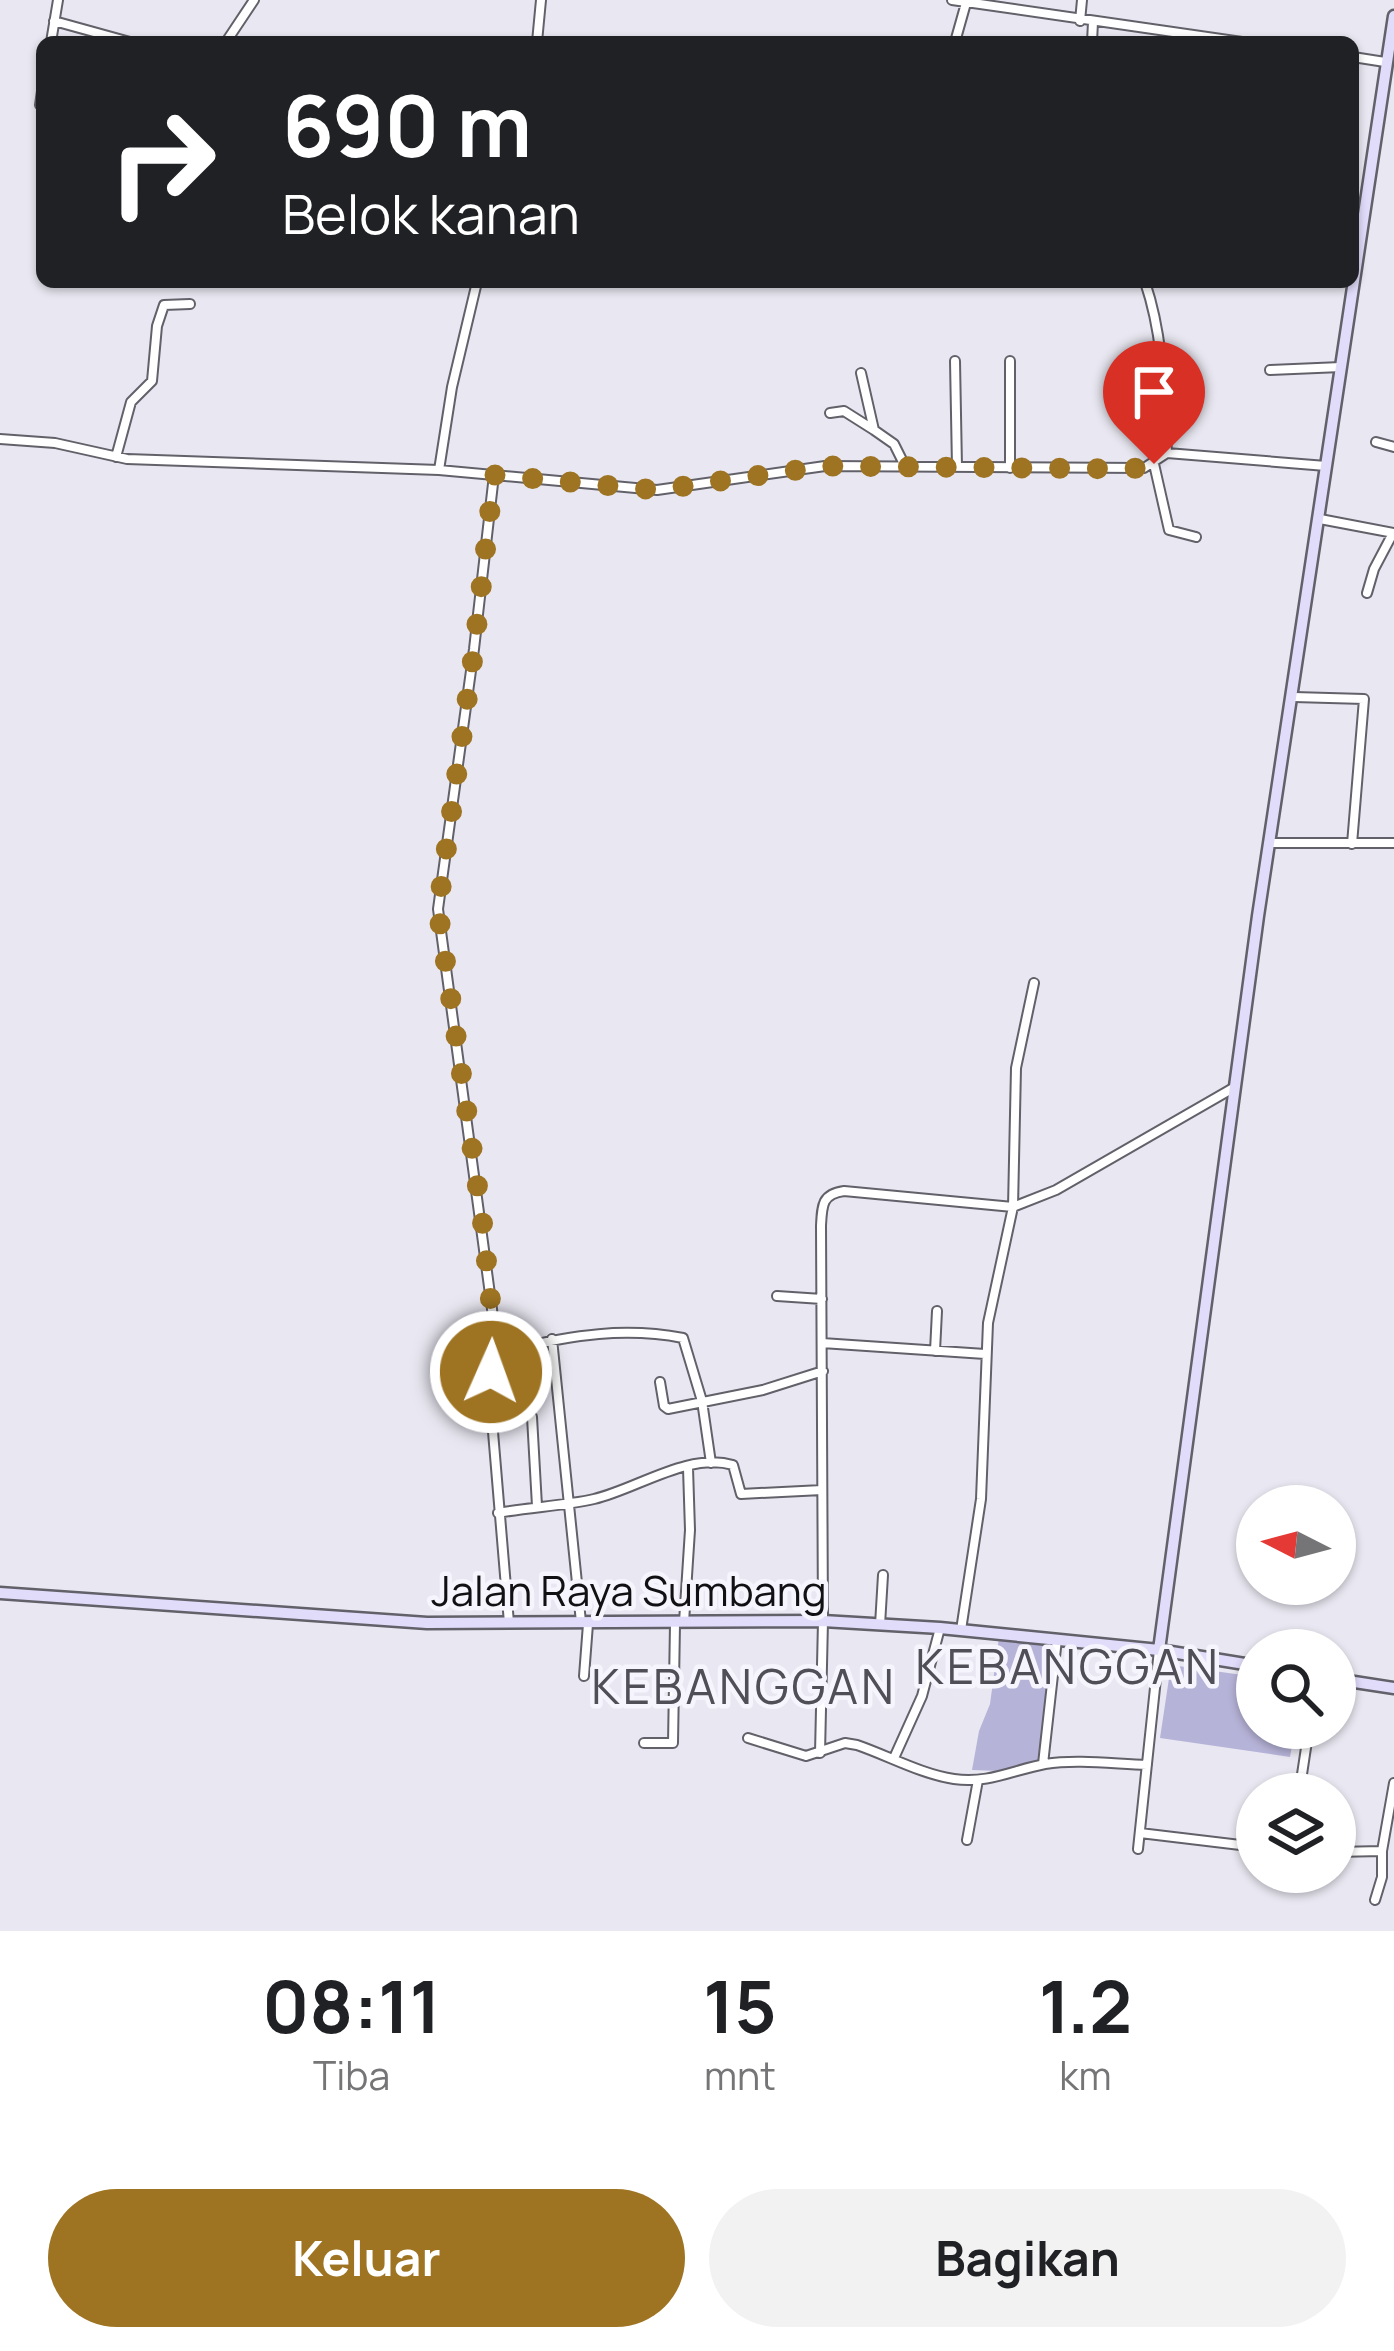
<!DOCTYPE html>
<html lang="id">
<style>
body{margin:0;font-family:Manrope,sans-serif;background:#f2f2f2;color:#202124;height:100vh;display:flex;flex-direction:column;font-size:45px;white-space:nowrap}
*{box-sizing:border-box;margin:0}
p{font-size:39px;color:#757577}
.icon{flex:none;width:66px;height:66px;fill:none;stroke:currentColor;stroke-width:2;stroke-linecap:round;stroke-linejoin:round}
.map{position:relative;height:1931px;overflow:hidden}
.drawer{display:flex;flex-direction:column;background:#fff;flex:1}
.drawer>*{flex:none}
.top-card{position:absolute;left:36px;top:36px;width:1323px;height:252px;border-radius:18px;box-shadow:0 3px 9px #0004;background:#202124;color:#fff;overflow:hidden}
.needle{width:78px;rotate:276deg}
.tools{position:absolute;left:1236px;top:1485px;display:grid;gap:24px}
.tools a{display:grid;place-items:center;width:120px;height:120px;border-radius:50%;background:#fff;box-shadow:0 3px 9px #0004;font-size:60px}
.pin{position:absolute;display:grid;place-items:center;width:102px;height:102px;color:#fff;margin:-123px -51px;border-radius:50% 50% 50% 0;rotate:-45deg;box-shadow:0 0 12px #0007}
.pin .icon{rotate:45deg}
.me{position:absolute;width:132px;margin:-66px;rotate:2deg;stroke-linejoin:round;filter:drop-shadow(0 0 9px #0008)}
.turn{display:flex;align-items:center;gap:42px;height:252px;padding:0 48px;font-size:54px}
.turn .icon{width:156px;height:156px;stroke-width:2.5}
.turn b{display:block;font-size:84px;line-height:102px}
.eta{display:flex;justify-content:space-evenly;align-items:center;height:204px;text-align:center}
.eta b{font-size:72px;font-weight:700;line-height:84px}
.cta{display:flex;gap:24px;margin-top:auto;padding:24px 48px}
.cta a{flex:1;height:138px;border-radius:72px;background:#9e7422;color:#fff;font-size:48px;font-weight:700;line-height:138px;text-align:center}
.cta a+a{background:#f2f2f2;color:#202124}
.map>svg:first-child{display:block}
.green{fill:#b6b3d8}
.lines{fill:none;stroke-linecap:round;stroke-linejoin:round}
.street-casing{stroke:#62616a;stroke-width:12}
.secondary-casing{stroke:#62616a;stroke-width:15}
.street{stroke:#fff;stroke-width:8}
.secondary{stroke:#e1dcfa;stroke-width:10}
.route{stroke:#9e7422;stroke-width:21;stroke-dasharray:0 37.8}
.labels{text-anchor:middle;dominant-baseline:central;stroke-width:9;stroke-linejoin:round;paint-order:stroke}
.street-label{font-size:42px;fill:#111114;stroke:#f6f5fd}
.quarter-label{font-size:48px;letter-spacing:3px;fill:#504f57;stroke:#f6f5fd}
</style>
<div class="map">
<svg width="1394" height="1931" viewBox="0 0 1394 1931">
<rect width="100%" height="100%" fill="#e9e8f2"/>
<!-- green -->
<path class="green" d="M999,1637L1054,1643L1038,1762L999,1771L972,1770L979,1731L990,1704Z
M1171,1665L1257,1677V1728H1295L1290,1757L1160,1738Z"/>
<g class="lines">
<defs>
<path id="street" d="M952,0L1242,42
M54,21L130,42
M1080,21L1082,0
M51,42L58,0
M226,42L254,0
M537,42L541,0
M955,42L966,3
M1092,42L1093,22
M1353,57L1385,62
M40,105L42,91
M1145,282C1164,338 1164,395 1167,453
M955,361L957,467
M1010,361V468
M1270,370L1341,367
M861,373L874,430L894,444L905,466
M830,413L844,411L874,430
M0,439L55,443L127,459L439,470L657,490L825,466L1144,468L1167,453L1326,466
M1376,442L1394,447
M116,457L131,402L152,381L157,326L164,305L190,304
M1154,464L1169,530L1196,537
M439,470L452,387L477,282
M494,475L474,649L438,909L492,1309L497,1362L491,1372V1408L509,1623
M1320,519L1394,533
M1367,593L1374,569L1393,533
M1294,697L1364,699L1352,844
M1271,843H1394
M777,1296L822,1299
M552,1339L581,1622
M822,1343L985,1354
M515,1349C572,1335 625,1327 683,1338L702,1401L711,1463
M935,1351L937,1311
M660,1382L664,1406L668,1409L763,1390L823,1371
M532,1417L537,1506
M498,1513C530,1507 563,1506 594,1499C637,1489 688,1452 733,1465L741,1494L822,1490
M684,1622L690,1530L688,1468
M880,1625L883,1575
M961,1630L981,1499L988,1323L1013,1207L1016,1068L1034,983
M584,1676L588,1624
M748,1738L806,1756L845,1743L857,1745C889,1756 921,1774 954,1779C988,1784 1013,1770 1045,1764C1078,1759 1114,1764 1147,1765
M644,1743H673L675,1624
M820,1753L823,1621L821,1226C822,1205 822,1194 844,1191L1013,1207L1056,1190L1235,1087
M894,1758L922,1696L940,1628
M1043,1764L1057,1639
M1299,1794L1309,1728
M1140,1833L1257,1847
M967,1840L978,1780
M1138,1849L1159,1650
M1335,1852L1382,1851
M1375,1900L1382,1877V1851L1394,1783"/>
<path id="secondary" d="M0,1593L427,1623L823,1621L940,1628L1159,1650L1257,1666
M1159,1650L1258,916L1394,16
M1335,1679L1394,1688"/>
</defs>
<!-- street casing -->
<use href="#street" class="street-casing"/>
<!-- secondary casing -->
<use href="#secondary" class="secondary-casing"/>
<!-- street -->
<use href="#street" class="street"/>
<!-- secondary -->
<use href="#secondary" class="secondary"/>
</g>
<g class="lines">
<!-- route -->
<path class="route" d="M491,1372L497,1362L482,1218L438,909L474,650L494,475L657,490L825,466L1132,469L1154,464"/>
</g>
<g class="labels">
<!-- street labels -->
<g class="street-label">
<text x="629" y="1590">Jalan Raya Sumbang</text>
</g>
<!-- quarter labels -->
<g class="quarter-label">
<text x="1068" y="1665">KEBANGGAN</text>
<text x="744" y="1685">KEBANGGAN</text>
</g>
</g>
</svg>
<div class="tools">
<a><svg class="needle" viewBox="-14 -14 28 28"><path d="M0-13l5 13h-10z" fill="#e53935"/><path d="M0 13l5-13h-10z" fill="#757577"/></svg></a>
<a><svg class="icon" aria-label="search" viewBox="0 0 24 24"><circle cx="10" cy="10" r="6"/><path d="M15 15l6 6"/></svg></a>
<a><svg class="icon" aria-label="layers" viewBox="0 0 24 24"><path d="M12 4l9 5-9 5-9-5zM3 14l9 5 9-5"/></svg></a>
</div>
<div class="pin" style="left:1154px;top:464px;background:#d93025"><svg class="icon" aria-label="arrive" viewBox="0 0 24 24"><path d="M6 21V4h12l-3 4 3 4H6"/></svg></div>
<svg class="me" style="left:491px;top:1372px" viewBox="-20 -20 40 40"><circle r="17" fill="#9e7422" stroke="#fff" stroke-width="3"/><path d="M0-11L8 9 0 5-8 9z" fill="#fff"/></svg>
<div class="top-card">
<div class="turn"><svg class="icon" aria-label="right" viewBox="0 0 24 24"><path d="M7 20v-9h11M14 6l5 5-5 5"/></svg><div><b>690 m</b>Belok kanan</div></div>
</div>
</div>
<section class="drawer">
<div class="eta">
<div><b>08:11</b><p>Tiba</p></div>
<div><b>15</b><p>mnt</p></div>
<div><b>1.2</b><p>km</p></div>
</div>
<div class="cta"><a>Keluar</a><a>Bagikan</a></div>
</section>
